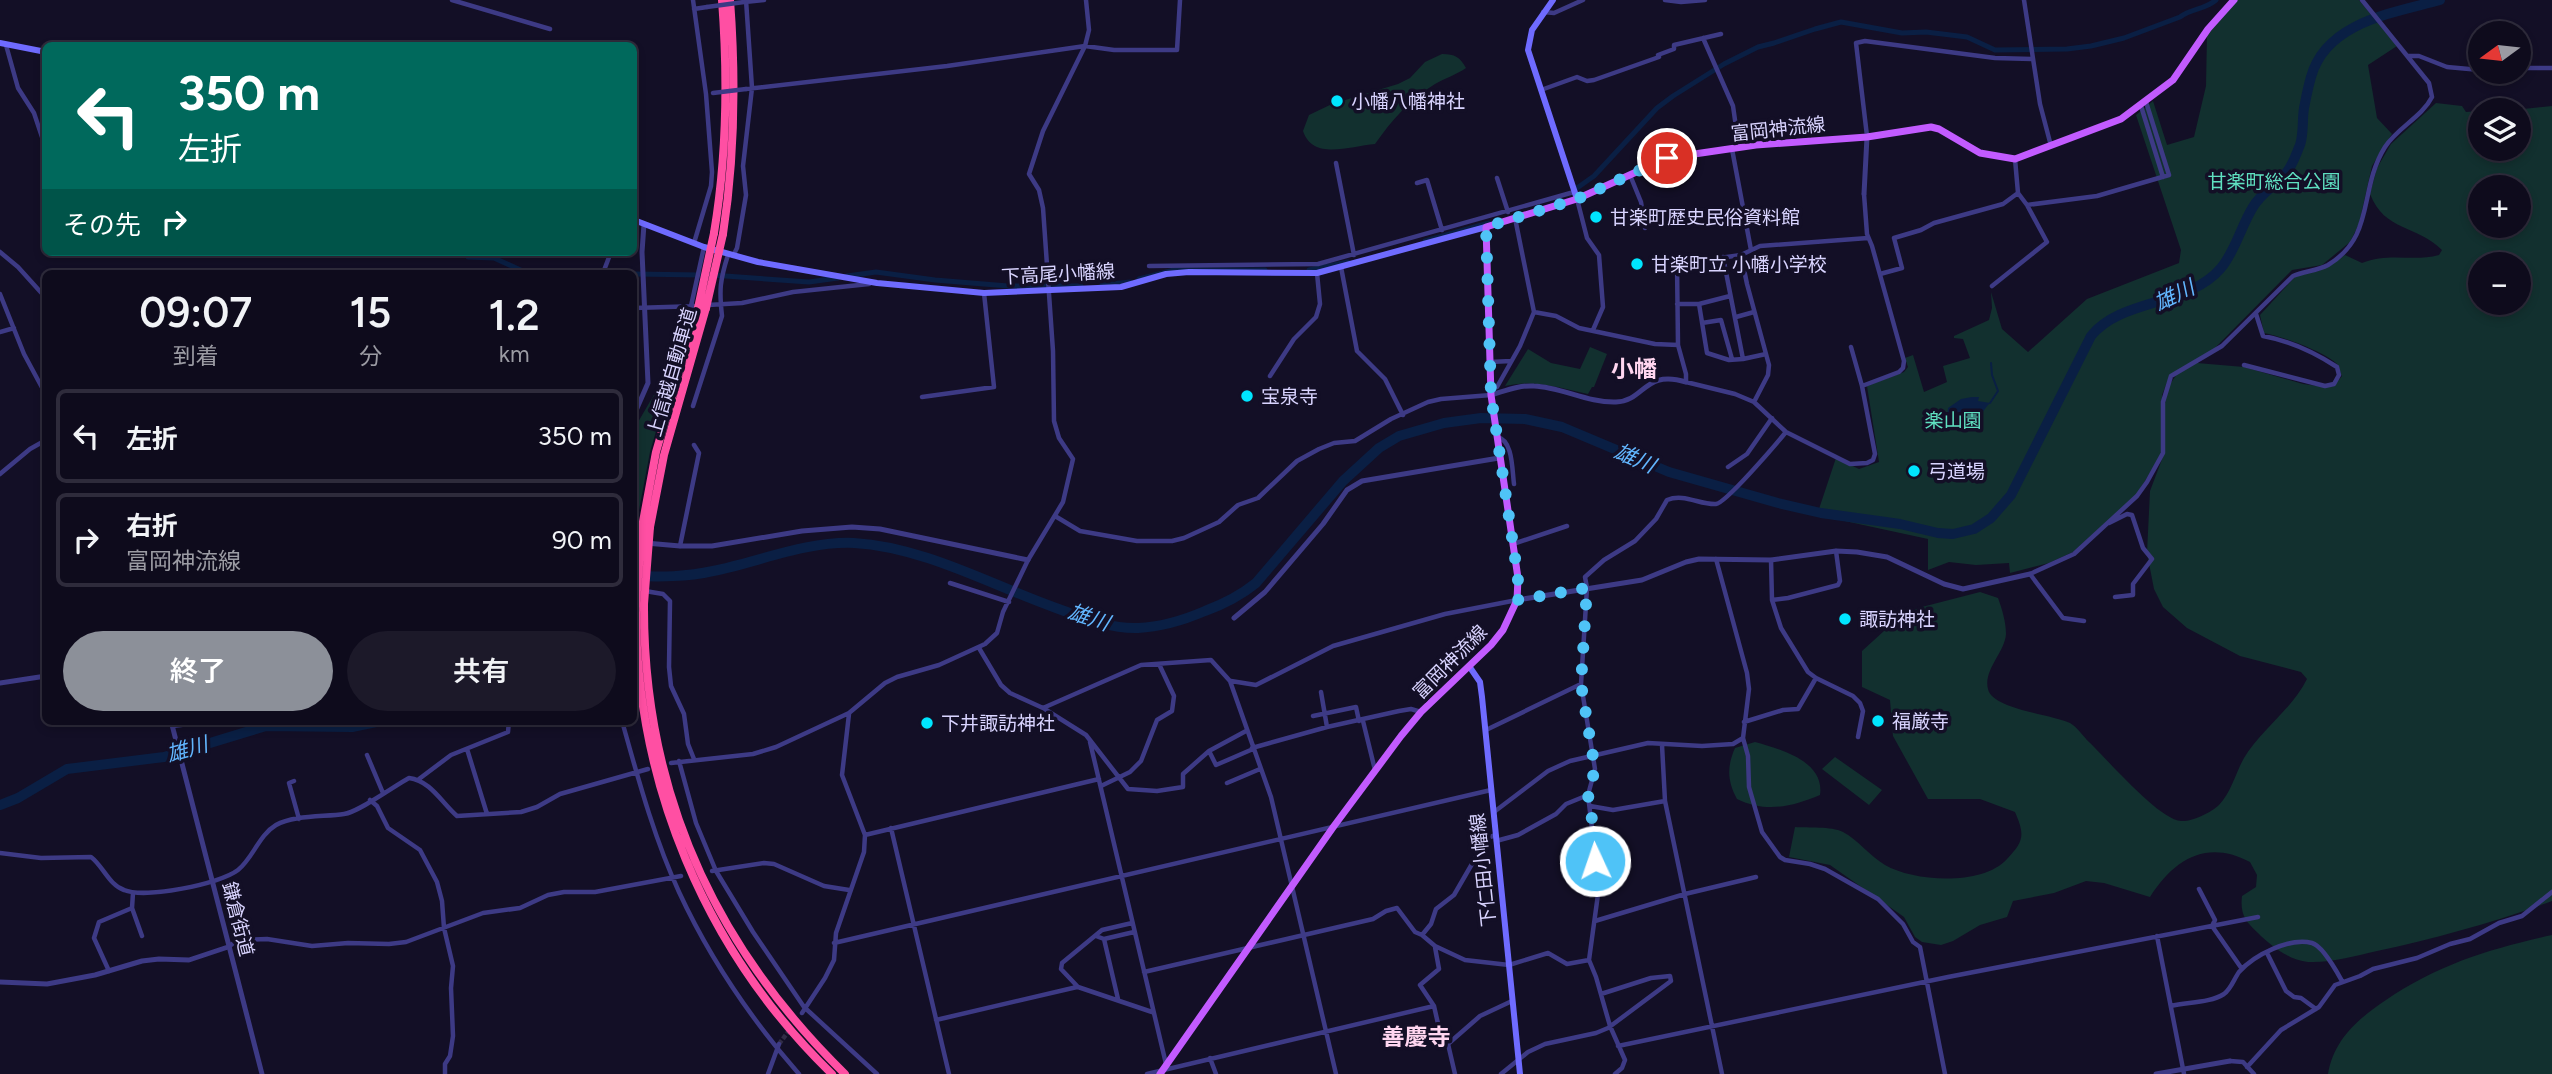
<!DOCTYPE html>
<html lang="ja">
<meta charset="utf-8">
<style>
body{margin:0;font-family:Figtree,"Noto Sans JP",sans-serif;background:#1c1929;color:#f1f3f6;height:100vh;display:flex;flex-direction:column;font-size:26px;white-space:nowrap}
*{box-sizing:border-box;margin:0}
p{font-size:23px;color:#9b9ba3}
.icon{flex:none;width:38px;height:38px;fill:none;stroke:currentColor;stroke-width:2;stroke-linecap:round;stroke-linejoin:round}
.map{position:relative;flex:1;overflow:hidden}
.drawer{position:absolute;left:42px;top:270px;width:595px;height:455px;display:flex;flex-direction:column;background:#0e0b1c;border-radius:10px;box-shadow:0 4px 10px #0003,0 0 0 2px #2e2b3b}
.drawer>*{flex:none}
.banner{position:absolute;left:42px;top:42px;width:595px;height:214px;border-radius:10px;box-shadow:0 4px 10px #0003,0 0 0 2px #2e2b3b;background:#00695c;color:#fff;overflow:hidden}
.needle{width:46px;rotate:255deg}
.fabs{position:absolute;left:2468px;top:21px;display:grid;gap:14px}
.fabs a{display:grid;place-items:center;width:63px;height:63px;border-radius:50%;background:#0e0b1c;box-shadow:0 4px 10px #0003,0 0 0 2px #2e2b3b;font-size:35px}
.pin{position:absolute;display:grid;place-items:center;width:60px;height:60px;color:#fff;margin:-30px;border:4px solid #fff;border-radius:50%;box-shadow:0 2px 7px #0007}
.me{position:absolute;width:77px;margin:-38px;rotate:357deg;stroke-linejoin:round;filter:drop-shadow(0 0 5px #0008)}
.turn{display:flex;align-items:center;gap:24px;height:147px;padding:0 21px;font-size:32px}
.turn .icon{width:91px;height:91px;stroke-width:2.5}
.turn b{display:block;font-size:49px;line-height:60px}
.then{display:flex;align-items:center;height:66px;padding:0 21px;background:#0003;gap:14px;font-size:26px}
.eta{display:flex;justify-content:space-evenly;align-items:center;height:119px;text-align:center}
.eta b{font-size:42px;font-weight:600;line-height:49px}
.cta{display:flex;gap:14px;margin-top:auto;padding:14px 21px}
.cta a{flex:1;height:80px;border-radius:42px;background:#8c9099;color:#fff;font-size:28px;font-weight:600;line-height:80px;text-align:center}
.cta a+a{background:#1c1929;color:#f1f3f6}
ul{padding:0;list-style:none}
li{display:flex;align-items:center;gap:21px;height:94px;margin:0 14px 10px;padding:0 7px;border:4px solid #2e2b3b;border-radius:10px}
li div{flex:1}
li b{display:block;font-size:26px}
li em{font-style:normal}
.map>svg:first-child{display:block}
.green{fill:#12302f;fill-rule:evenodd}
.water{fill:#0a1f44}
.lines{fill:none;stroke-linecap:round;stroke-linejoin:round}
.stream{stroke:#0a1f44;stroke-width:2}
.canal{stroke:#0a1f44;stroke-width:5}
.river{stroke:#0a1f44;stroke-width:10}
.minor-tunnel{stroke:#312d47;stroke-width:4.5;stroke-dasharray:4.5 2;stroke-linecap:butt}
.minor{stroke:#3d3a85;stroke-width:4.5}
.tertiary{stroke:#3d3a85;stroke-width:5}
.secondary{stroke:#6f6bff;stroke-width:6}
.primary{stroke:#c25bff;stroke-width:7}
.motorway{stroke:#ff4fa3;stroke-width:8}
.minor-bridge{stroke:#3d3a85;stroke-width:4.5}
.motorway-bridge{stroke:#ff4fa3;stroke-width:8}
.route{stroke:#4fc3f7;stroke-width:12;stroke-dasharray:0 21.6}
.poi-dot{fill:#00e5ff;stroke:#130f26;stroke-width:2.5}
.labels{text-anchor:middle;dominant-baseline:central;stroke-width:7;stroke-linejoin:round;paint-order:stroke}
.poi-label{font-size:19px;fill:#d9d4ff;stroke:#130f26;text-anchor:start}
.street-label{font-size:19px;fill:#d9d4ff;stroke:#130f26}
.park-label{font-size:19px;fill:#5fe0c0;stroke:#130f26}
.water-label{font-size:21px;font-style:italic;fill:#62b6ff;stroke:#130f26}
.quarter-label{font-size:23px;font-weight:bold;fill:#ffd6f0;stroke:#130f26}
</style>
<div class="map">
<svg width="2552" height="1074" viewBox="0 0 2552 1074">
<rect width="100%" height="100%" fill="#130f26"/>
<!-- green -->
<path class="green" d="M2236,0H2359L2397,46L2368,65L2377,118L2392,134L2372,166L2359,224L2350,242L2322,265L2292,270L2213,350L2170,375L2162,395V453L2137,494L2073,552L2049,563L2010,573L2009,563L1976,565L1949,562L1928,570V539L1817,515L1836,458L1859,469L1879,462L1867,386L1904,372L1908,367L1905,358L1913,355L1924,392L1947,382L1943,366L1970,358L1963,339L1954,338V336L1989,320L1992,308L1991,292L2002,329L2028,352L2087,299L2179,263L2181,250L2136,115L2153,101L2167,145L2194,137L2206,86L2207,35Z
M1442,54C1455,54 1460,57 1466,68C1456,75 1445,78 1435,84C1410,99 1392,120 1375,144C1350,146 1313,161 1303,131L1309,115L1332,104L1398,84L1410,78L1425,62Z
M2436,103L2462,106L2466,112L2480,111V149H2518V110H2514L2552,106V901C2495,922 2436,938 2377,951C2355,956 2331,963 2308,962C2289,960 2271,946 2258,933C2245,921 2240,914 2242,896L2256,887L2257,875L2250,862C2207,839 2174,859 2150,897L2104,883L2086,881L2054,893L2013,901L2007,917L1980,925L1953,941L1941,945L1922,942L1915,937L1904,917L1830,865L1789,857L1795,827C1808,828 1831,826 1843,832C1858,840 1870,856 1885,865C1914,882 1983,886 2007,859C2024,841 2025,835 2015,812L1980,799H1928L1893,736L1890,700L1862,687V651L1895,621L1918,608L1980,592L1998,598C2002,609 2006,622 2006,634C2005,652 1983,670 1988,689C1992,709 2053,715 2070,723C2077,727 2083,736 2089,742C2106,758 2159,820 2181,821C2192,822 2212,812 2219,805C2231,793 2236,772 2244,758C2262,729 2292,709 2307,679L2301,672L2240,656L2187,628L2163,607L2154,589L2147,553L2150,491L2164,454L2165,403L2168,387L2177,374L2197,363L2244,367L2303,384L2325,387L2334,386L2342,376C2341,375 2339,367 2338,365C2326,352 2281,336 2264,333L2260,315L2294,278L2301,274L2319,271L2345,255L2362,263C2389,252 2413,262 2439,255L2442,250C2416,224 2385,232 2370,194L2377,168L2391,144ZM2480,187H2518V226H2480ZM2480,264H2518V303H2480Z
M683,309L691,311L650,452L634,537V429L666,374Z
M1590,347L1607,354L1594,387H1592L1588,394C1560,388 1534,379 1505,386L1528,349L1551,363L1580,369Z
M1755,742C1780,749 1825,761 1820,795C1791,807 1766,813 1737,799C1727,781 1727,766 1735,748Z
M1835,757L1882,790L1869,805L1822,769Z
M2552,935V1074H2328C2334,1039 2358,1019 2386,1000C2439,964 2490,949 2552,935Z"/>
<!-- water -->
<path class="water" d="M1972,397H1979L1978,401L1990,403C1981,412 1981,420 1968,417V425L1959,419L1954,426L1947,424L1948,408L1961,399Z"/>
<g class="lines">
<!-- stream -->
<path class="stream" d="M1990,403L1998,391L1992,375L1991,363"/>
<!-- canal -->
<path class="canal" d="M1577,188L1594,176L1657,108L1673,96L1724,64L1758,47L1774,43L1815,29L1841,22L1902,33L1926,32L1967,37L1995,50L2067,49L2091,46L2124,38L2180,17C2192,8 2204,10 2216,0
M1425,241L1489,223
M468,257L494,258L527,273
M1309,270L1348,262
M634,274L702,275
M711,275L809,282L838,278
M847,276L876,272L935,280L1008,286H1081
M1139,279L1174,270H1265
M1102,285L1130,282"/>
<!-- river -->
<path class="river" d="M634,576C661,577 686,577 713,571C758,562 807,541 854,543C924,547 991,585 1056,608C1081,617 1110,629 1138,628C1162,627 1184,620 1205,611C1224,604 1240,596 1256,583L1343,481L1379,448L1399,436L1444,423L1481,418L1525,419L1562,427L1669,472L1778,503L1821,513L1900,524L1938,533L1953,534L1974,529L1991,518L2011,495L2091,336C2121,298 2188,307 2221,268C2236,250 2241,226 2253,207C2261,193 2276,185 2286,173C2293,165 2296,154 2300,145C2304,133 2302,120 2304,108C2306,98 2308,87 2311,77C2326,22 2393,13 2440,0
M0,805L18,798L67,769L164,757L266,726L352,727L381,721"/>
<!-- minor-tunnel -->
<path class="minor-tunnel" d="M779,1044L791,1028"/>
<!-- minor -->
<path class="minor" d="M452,0L550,29
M693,0L706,94L712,172L711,186L694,243
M1665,0L1681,2L1705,0
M2024,0L2040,104L2051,146
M745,2L764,0
M694,9L707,7
M1543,12L1554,13L1583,0
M1703,38L1733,106L1739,148
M6,45L18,88L34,113L46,149
M1658,55L1674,49V45L1721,34
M2408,56H2419L2447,67L2480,70
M2518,68H2552
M746,89L947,66L1085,46L1114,50H1177L1180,0
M1541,90L1577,77L1587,81L1594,80L1659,57
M2141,106L2163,177
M1867,136L1856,43L1865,41L1995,58L2032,59
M1732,149L1751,250
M1336,163L1354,255
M1630,175L1641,202L1645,228
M1497,178L1508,212
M1417,183L1427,180L1442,230
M1864,194L1867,234L1872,246L1904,361L1903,368L1899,372L1862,386L1875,454L1873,460L1867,463L1850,464L1786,432L1754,402L1735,394L1686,382V374L1678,345L1677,264L1741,255L1760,246L1868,238
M1577,199L1587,238L1599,255L1603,307L1593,330
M2027,205L2097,196L2169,175L2146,102
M0,252L18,267L46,298
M1741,255L1747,284L1769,365L1768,375L1754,402
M733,256L737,248L746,195L743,166L752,88L746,0
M1723,257L1743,359L1766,354
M1149,266L1318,264L1574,192
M1341,267L1357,351L1385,379L1403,415
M603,273L611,252
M1880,274L1902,268L1894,238L1921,230L1934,223L2003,204L2018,193
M1992,286L2047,242L2027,205L2018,193L2015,159
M0,294L24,354L46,395
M1677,304H1699L1730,296
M1699,304L1707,353L1729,360L1743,359
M708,305L742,303L793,292L869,284
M691,306L704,247
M634,308L699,306
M1534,312L1556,316L1579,328L1655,344L1678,345
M1736,317L1754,312
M1702,323L1721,320L1732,359
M0,332L14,328
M1851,347L1862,386
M1490,362L1511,361
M2244,365L2325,386L2334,384L2339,375L2337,367C2314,352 2291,341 2263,336L2256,314
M1270,376L1294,339L1316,317L1320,304L1317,273
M1497,387L1520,346L1534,312L1515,218
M922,397L994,387L984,293
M693,406L722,316C719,290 720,280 728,255
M1497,437C1513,440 1512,469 1514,484
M1728,467L1747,454L1772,418
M0,474L30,449L46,440
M1055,516L1080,531L1137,541H1172L1184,538L1219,522L1238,505L1258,498L1297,461L1319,449L1334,443L1355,441L1391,419L1428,402L1441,399L1491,395
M2109,523L2127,514L2132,515L2143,548L2152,559L2133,584V595L2115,597
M1513,544L1567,526
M680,546L699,453L694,445
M1716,559L1747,673L1749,689L1743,738L1748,756L1749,787L1762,832L1780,857L1785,860L1810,864L1825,869L1878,899L1903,924L1913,942L1920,947L1945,1074
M1771,560L1772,600L1781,628L1808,672L1816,678L1853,696L1860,703L1863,711L1858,737
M950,583L1009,602
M645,591L663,594L670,601L669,667L671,686L684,714L688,744L694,759
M1772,600L1788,598L1838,585L1840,581L1836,551
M2084,621L2063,618L2030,574L2074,554L2137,496L2147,482L2163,453V402L2171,376L2222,346L2293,276C2304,271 2317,271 2328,265C2376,236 2358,190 2385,147C2397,128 2422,117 2432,97L2429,83L2362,0
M979,648L1001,685L1010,693L1043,708L1086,735L1128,789L1157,791L1183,787V774L1209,751L1246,731
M1231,681L1256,685L1333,646L1445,614L1517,600
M1321,692L1327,727
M1043,708L1141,665L1211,660L1230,681L1271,797L1336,1074
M1313,716L1356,707L1359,721
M622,721C638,778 654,838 679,892C710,959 751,1019 799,1074
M1363,721L1375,770
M1744,722L1783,710L1798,709L1816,678
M173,726L212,721
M1486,730L1581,684
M1090,742L1166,1064
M1662,745L1665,801L1722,1074
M1252,748L1327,727L1399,711L1411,709L1421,712
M467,749L487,814
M1209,751L1216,765L1253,749
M367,755L383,793
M679,761L696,823L716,871L753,932L804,1007L877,1074
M671,763L753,754L776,747L849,713L885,683L897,677L939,665L985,644L997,633L1003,612L1028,560L1063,502L1073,459L1059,438L1054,421L1053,351L1043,208L1039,190L1029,174L1043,131L1085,46L1089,30L1086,0
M419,779L451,755L508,732L509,721
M294,781L289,783L299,819
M1227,783L1260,769
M1101,786L1130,772L1141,761L1157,720L1172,711L1174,696L1159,664
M370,800L377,806L388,828L420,850L437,882L442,901L444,928L453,966L451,988L453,1036L450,1056L445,1064V1074
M1590,806L1613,810L1665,801
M1494,812L1548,771L1570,761L1648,743L1702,746L1733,744L1743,738
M891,828L949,1074
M865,835L1099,779
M1496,841L1518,835L1556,814L1566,804L1588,795
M0,853L41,858L91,857C103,866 109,885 124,890C145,899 220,884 238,870C253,858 259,835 276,825C293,815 325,817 344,814C359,812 394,786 409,778C431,781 441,802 457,816L521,812L537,807L560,794L648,769
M712,871L764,863L774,864L824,886L849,890
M2199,889L2215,920L2212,926L2242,969
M132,908L142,936
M1595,921L1685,894L1756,877
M1132,923L1102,930L1062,963L1061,969L1078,987L1152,1012
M1422,935L1431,924L1436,909L1454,895L1487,838L1496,835
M1096,936L1104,939L1118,999
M2157,936L2184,1074
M1104,939L1134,932
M834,943L1491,790
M229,946L239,940L267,939L312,946L348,943L389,944L406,942L483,913L520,908L548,895L564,892H595L681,876
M1435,947L1439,969L1420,985L1434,1006L1439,1028L1448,1044L1455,1074
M2267,953L2286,991L2294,997L2301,998L2316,1009
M109,971L94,938L99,922L132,908L133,893
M1144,972L1373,919L1386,911L1397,908L1415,932L1422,935L1435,946L1465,960L1509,965L1548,953L1567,964L1589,960
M2171,1006C2187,1002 2210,1003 2224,994C2231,989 2234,979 2239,972C2254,955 2290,937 2312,943C2323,946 2337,972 2342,981
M802,1013L825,978L834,960L836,933L864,852L865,835L842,775L849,714
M936,1020L1077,987
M1448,1044L1480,1016L1512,1001
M1618,1046L1948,977L2258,917
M1210,1058L1216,1074
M2230,1061L2243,1062L2254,1074
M2247,1067L2281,1030L2319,1007L2335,985L2360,976L2373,969L2417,958L2450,944L2470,939L2499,923L2522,916L2552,892
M768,1074L779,1044
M1147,1074L1434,1006
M1501,1074L1528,1052L1545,1044L1596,1033L1608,1028L1671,981L1670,976L1651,978L1601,994
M1615,1074L1622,1068L1625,1060L1610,1026L1596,977L1589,960L1599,887L1588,795L1595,769L1581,684L1587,588L1585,577L1604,560L1635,541L1656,519L1667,500C1684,493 1700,505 1716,504C1726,503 1777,443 1786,432"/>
<!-- tertiary -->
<path class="tertiary" d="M1864,194L1867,137
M1491,395C1505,391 1519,385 1534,386C1561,387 1588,403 1616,402C1645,401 1644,369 1686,382
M634,415L648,383L642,252L644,224
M634,542L680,546H712L802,531L852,527L880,529L1028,560
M1517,600L1642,580L1686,562L1699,559L1771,560L1836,551L1857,552L1887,557L1944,584L1963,589L2030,574
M1234,618L1265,592L1323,524L1347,490L1362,481L1499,458
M0,683L46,676
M171,721L262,1074
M0,982L47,984L95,975L142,961L159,959L189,960L228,947
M2156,1074L2230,1061"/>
<!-- secondary -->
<path class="secondary" d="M1553,0L1532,30L1528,50L1577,199
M0,43L46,52
M634,220L704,247L758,262L877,283L984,293L1121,287L1166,274L1189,272L1317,273L1486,227
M1469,666L1480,682L1482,697L1520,1074"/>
<!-- primary -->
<path class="primary" d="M1160,1074L1334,826L1401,736L1421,712L1491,645L1503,630L1517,600L1518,578L1491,395L1486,227L1577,199L1667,158L1756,145L1867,137L1931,127L1939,129L1980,153L2015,159L2121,119L2173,80L2208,29L2234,0"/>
<!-- motorway -->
<path class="motorway" d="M714,233C727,155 728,79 722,0
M723,234C735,156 736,79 730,0
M642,527L656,452L698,308
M650,527L664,455L706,308
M636,603C634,781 705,951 832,1074
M644,604C643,789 714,946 845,1074"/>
<!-- minor-bridge -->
<path class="minor-bridge" d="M707,7L744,2
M713,93L746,89"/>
<!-- motorway-bridge -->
<path class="motorway-bridge" d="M698,308L714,233
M706,308L723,234
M636,603L642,527
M644,604L650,527"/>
</g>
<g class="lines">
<!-- route -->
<path class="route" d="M1595,861V838L1588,795L1595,769L1581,684L1587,588L1517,600L1518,578L1491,395L1486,227L1577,199L1667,158"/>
</g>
<!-- markers -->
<g class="poi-dot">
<circle cx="1337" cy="101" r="7"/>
<circle cx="1596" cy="217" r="7"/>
<circle cx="1637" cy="264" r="7"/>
<circle cx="1247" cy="396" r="7"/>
<circle cx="1914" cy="471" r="7"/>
<circle cx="1845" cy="619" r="7"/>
<circle cx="1878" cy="721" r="7"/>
<circle cx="927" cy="723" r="7"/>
</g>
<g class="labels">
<!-- poi labels -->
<g class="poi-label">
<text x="1351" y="101">小幡八幡神社</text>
<text x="1610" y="217">甘楽町歴史民俗資料館</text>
<text x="1651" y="264">甘楽町立 小幡小学校</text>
<text x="1261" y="396">宝泉寺</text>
<text x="1928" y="471">弓道場</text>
<text x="1859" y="619">諏訪神社</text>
<text x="1892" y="721">福厳寺</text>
<text x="941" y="723">下井諏訪神社</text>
</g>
<!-- street labels -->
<g class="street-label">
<text transform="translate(1778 129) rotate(-6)">富岡神流線</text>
<text transform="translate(1058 274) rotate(-3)">下高尾小幡線</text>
<text transform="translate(672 372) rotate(-74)">上信越自動車道</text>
<text transform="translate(1450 662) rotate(-45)">富岡神流線</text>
<text transform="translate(1483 870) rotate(-96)">下仁田小幡線</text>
<text transform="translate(238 919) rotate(76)">鎌倉街道</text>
</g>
<!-- park labels -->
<g class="park-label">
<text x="2274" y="181">甘楽町総合公園</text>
<text x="1953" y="420">楽山園</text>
</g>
<!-- water labels -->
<g class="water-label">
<text transform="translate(2174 295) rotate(-26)">雄川</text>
<text transform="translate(1635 458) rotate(23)">雄川</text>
<text transform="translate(1089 617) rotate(18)">雄川</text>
<text transform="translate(187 749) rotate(-16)">雄川</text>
</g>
<!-- quarter labels -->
<g class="quarter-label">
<text x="1634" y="369">小幡</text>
<text x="1416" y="1037">善慶寺</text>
</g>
</g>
</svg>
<div class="fabs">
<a><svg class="needle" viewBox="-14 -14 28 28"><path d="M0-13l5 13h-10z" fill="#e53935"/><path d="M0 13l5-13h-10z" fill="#9b9ba3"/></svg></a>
<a><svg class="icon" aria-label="layers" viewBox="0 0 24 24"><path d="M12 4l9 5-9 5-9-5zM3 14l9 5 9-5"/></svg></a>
<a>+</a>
<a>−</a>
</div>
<div class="pin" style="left:1667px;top:158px;background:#d93025"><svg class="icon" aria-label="arrive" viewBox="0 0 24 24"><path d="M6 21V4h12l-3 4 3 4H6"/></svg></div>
<svg class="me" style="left:1595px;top:861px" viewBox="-20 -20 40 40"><circle r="17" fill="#4fc3f7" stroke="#fff" stroke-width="3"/><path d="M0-11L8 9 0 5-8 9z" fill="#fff"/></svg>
<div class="banner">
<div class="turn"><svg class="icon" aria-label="left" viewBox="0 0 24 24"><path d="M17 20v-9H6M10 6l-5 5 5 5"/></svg><div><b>350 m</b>左折</div></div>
<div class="then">その先<svg class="icon" aria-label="right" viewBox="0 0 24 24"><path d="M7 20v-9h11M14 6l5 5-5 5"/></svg></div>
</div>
<section class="drawer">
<div class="eta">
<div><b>09:07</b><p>到着</p></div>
<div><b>15</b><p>分</p></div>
<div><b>1.2</b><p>km</p></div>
</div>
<ul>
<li><svg class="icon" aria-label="left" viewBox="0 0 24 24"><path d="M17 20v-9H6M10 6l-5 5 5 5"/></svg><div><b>左折</b></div><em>350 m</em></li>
<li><svg class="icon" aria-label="right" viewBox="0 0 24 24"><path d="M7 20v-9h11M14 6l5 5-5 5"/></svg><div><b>右折</b><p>富岡神流線</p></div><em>90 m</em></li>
</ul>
<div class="cta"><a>終了</a><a>共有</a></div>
</section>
</div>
